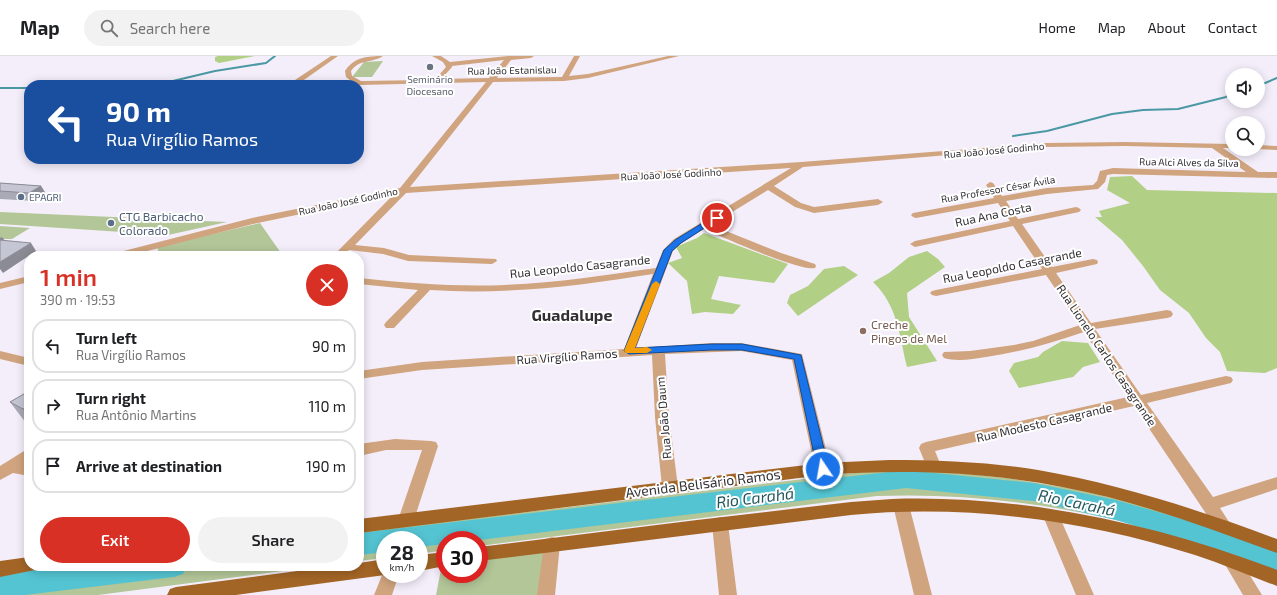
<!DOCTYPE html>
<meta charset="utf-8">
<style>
body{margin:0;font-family:"Exo 2",sans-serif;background:#f2f2f2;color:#202124;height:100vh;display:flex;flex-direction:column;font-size:15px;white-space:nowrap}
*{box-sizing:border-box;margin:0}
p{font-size:13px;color:#757577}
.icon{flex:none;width:22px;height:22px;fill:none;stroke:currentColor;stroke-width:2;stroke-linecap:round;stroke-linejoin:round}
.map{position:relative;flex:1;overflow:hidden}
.details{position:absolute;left:24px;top:195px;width:340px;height:320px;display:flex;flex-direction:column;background:#fff;border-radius:16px;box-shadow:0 2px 10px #0003}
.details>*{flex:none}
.hud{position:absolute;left:24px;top:24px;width:340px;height:84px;border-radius:16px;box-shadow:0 2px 10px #0003;background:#1a4fa0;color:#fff;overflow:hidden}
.tools{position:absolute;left:1225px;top:12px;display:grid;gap:8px}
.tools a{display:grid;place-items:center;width:40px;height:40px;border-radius:50%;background:#fff;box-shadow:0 2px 10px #0003;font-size:20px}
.speed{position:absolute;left:376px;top:475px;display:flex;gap:8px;font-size:20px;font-weight:700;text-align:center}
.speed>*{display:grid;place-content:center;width:52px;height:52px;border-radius:50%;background:#fff;box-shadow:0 2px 10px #0003;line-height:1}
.speed small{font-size:10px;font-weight:400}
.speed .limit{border:6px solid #d22;background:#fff;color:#111}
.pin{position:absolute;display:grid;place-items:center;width:34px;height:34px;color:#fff;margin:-17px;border:2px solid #fff;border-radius:50%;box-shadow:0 1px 4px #0007}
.me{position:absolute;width:44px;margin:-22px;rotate:348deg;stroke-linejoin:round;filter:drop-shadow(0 0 3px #0008)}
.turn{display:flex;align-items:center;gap:14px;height:84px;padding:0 16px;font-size:18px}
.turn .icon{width:52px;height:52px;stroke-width:2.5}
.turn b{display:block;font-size:28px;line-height:34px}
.round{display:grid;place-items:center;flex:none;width:42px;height:42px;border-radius:21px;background:#f2f2f2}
.head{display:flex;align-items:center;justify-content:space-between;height:68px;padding:0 16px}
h1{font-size:24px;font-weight:600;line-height:30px;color:#d93025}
.button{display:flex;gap:8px;margin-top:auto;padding:8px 16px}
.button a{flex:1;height:46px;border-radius:24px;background:#d93025;color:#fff;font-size:16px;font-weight:600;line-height:46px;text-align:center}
.button a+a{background:#f2f2f2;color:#202124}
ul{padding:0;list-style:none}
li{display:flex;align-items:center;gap:12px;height:54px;margin:0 8px 6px;padding:0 8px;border:2px solid #e0e0e0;border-radius:16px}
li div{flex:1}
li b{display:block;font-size:15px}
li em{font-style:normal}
header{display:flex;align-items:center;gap:24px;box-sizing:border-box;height:56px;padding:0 20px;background:#fff;border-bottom:1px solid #e0e0e0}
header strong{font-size:19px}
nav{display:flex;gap:22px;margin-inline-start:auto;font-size:14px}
.search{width:280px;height:36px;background:#f2f2f2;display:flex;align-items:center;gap:10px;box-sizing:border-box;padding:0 14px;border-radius:22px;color:#757577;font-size:15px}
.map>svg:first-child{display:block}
.green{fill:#b3c698}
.forest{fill:#b1cf85}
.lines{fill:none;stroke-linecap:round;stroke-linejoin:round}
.stream{stroke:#4a98a3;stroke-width:2}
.river{fill:#54c4d2;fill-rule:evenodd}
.minor{fill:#d0a47e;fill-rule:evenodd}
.major{fill:#a36526;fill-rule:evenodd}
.wall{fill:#a9aab6}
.shaded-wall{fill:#8a8b94}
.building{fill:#c5c6d4;stroke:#8a8b94}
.route{fill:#1a73e8;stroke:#114b97}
.slow{fill:#f59e0b}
.worship-dot{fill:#6b7280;stroke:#fff;stroke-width:1.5}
.service-dot{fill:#5c6f8a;stroke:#fff;stroke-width:1.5}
.education-dot{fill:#8d6e63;stroke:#fff;stroke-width:1.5}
.labels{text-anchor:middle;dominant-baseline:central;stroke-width:4;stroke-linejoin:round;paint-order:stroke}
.far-street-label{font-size:10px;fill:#333035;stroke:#fff}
.far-worship-label{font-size:10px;fill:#5b616d;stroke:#fff}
.far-service-label{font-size:10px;fill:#4e5e75;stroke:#fff;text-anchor:start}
.street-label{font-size:12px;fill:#333035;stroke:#fff}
.service-label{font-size:12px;fill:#4e5e75;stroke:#fff;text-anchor:start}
.education-label{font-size:12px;fill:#785e54;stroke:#fff;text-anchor:start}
.near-street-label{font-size:14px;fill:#333035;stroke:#fff}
.district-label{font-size:16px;font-weight:bold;fill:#333035;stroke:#fff}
.near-water-label{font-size:16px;font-style:italic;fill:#25565c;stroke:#fff}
</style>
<header>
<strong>Map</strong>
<div class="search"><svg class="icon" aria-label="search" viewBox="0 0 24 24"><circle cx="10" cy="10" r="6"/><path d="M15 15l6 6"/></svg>Search here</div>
<nav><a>Home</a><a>Map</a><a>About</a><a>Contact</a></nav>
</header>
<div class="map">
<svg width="1277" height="539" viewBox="0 0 1277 539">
<rect width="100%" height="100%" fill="#f4eefb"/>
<!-- green -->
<path class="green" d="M383,5L372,21H352L364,6Z
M0,156L227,166L168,179L0,168Z
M260,167L283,200H160L157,191Z
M0,170L30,172L12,183H0Z
M862,416H946L1007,422L1075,433L1146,450L1277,495V514C1149,464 1014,435 877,440L479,490V484H445V494L419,498V484H385V502L359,505V476Z
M552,488L546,539H436L443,503H445V518H479V498Z
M62,510H321L98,539H0V518Z"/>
<!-- forest -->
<path class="forest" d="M218,0H255L219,7L215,5V1Z
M1132,120L1147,134L1277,137V312L1265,317L1227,315L1220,296L1206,282L1189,257L1160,234L1143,210L1122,184L1095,161H1102L1099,155L1130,147L1107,134L1110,121Z
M704,177L788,208L774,227L719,220L711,243L741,249L733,258L705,256L692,258L687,225L668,207L682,202L676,191L697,182Z
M927,195L938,203L945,211L907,237L909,261L937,305L907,311C899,279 898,250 873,226L889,217L909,201Z
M844,210L858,219L798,260L787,247L790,239L808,230L824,213Z
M1062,285L1088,287L1100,306L1083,311L1073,321L1019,332L1009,315L1014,307L1038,301L1043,296Z"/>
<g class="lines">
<!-- stream -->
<path class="stream" d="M156,29L215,15L266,7L275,0
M1258,30L1277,22
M0,32H29
M1013,80L1047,75L1112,58L1143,54L1178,53L1226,41L1232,35"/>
<!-- river -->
<path class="river" d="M906,414L1034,427L1116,444L1207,470L1277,496V518L1204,491L1116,464L1034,445L906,432L479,484H445V488L419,491V484H385V496L359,499V477Z
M72,510H187L183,518L174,521L25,539H0V518Z"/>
<!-- minor -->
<path class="minor" d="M331,0H338L301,26L351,25L346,21L345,15C354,1 368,0 383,0C373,7 359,3 351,15L352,20L361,25L427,24L440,18L446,11L443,6L432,0H441L450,6L508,0H534L531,2L511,4L497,22L562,21L574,0H580L569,20L588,18L668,0H679L588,22L564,25L493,26L410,131L801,106L1046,87L1125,86L1232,88V92H1223L1258,116H1277V122L1113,118L1107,119L1105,126L1098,133L1047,138L1006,145L1018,163L1076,151L1079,152L1081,154L1079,156L1022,168L1052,211L1093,203L1097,204L1098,206L1097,208L1056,217L1091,267L1167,254L1171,255L1173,258L1171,261L1167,262L1095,273L1141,339L1226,320L1231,321L1233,324L1231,327L1147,347L1213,441L1277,421V433L1220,452L1231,469L1229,474L1223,476L1217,474L1134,350L935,395L941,410L938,414L933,416L928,414L919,392L921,388L926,386L1128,341L1084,276C1052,287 1020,296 986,301C973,303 957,306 944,302L942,299L944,296L970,295L1014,289L1033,285L1080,269L1046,219L936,240L932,239L930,237L932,235L936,234L1042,213L1013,170L915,191L910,188L915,185L1010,165L998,147L916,162L913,161L911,159L913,157L994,142L986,129L990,126L993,127L1002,140L1047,132L1093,129L1097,125L1100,115L1113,112L1246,116L1212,92L1125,90L1046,91L803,111L774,130L801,147L814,151L878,143L883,146L878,149L814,157L795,151L768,134L711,169L781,197L815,208L816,210L815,212C801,216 722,181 704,173L682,187L673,195L636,292L712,287H741L802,298L831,413L828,417L823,419L818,417L815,413L792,304L741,295L665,298L669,361L678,431L675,435L670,437L665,435L662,431L655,361L652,299L422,314L359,323V315L422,306L624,293L653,218C579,230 505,239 430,234L394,272H386L384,269L386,266L418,234L359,228V222C407,227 456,231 505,229C555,227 606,219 656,212L663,194L674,183L791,112L406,137L355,189L384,192L409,199L496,203L497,205L492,208L408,205L383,198L349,194L344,200H333L393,139L253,168L128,200H111L112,198L252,162L400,132L486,26L360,29H246L249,27L292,26ZM504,4L489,22L438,23L444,20L452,11V10Z
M1258,89L1277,90V94L1256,93H1258Z
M29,220V226L0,233V227Z
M0,295L29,302V310L0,303Z
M395,383L431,385L436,386L438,390L414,464L412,469L406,471L400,469L398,464L422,394H386L359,400V388Z
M29,393V406L27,408H29V420L13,417L0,424V410L24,395Z
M901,443L907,444L909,449L932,539H914L893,449L895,444Z
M1051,453L1057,455L1094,539H1076L1043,460L1045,455Z
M720,461L726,463L728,468L737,539H719L712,468L714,463Z
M552,481L558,483L560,488L555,539H537L544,488L546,483Z
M1232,498L1238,500L1262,539H1243L1223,505L1226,500Z
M385,512V518H399L392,539H374Z"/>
<!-- major -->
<path class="major" d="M889,404C939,404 989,406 1038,414C1120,428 1199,454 1277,483V497C1221,477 1166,456 1108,441C1014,417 919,412 823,419L359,477V463L823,407Z
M892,443C1024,439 1154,467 1277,514V530C1250,520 1223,508 1195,499C1085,464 966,448 851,459L479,505V491L697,464L851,446Z
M445,496V510L419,515V499Z
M29,501V510H37L35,514L0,521V505Z
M385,503V518H387L385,519L236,539H167L170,533L176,531L335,510H359V507Z"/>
</g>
<!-- wall -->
<path class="wall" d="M0,127L41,130L46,138L34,145L0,143Z
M29,335V371L10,346Z"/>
<!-- shaded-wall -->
<path class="shaded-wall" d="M41,130L46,138L34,145L29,137Z
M2,181L8,189L0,186V182Z
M31,187L36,195L3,217L0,213V206Z
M29,350V361L23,353Z"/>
<!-- building -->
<path class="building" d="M0,127L41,130L29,137L0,135Z
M0,184L31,187L0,206Z
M29,335V350L23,353L10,346Z"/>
<!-- route -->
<path class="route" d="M714,160H719L720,162L681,187L672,195L635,292L712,288H742L801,299L829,413L827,416L823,418L819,416L817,413L794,303L742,294H712L629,298L624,295L664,194L675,184Z"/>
<!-- slow -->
<path class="slow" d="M656,225L660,228L635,292L647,291L652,294L647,297H626L624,295L652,228Z"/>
<!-- markers -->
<circle class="worship-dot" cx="430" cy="11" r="4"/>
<g class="service-dot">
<circle cx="21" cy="141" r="4"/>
<circle cx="111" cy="167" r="4"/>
</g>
<circle class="education-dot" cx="863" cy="275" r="4"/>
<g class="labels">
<!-- far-street labels -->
<g class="far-street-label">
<text transform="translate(512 14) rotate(-1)">Rua João Estanislau</text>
<text transform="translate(994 94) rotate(-5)">Rua João José Godinho</text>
<text transform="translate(1189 106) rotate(1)">Rua Alci Alves da Silva</text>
<text transform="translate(671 118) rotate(-3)">Rua João José Godinho</text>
<text transform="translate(998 133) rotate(-10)">Rua Professor César Ávila</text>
<text transform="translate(348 145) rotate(-12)">Rua João José Godinho</text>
</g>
<!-- far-worship labels -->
<g class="far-worship-label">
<text x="430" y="23">Seminário<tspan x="430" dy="12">Diocesano</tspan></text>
</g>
<!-- far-service labels -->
<g class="far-service-label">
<text x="29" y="141">EPAGRI</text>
</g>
<!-- street labels -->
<g class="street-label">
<text transform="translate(993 158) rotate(-12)">Rua Ana Costa</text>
<text transform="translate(1012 209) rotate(-11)">Rua Leopoldo Casagrande</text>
<text transform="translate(580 210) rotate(-6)">Rua Leopoldo Casagrande</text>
<text transform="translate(1107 299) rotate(56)">Rua Lionelo Carlos Casagrande</text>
<text transform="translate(567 300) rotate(-4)">Rua Virgílio Ramos</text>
<text transform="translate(663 362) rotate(-95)">Rua João Daum</text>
<text transform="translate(1044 366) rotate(-13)">Rua Modesto Casagrande</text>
</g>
<!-- service labels -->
<g class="service-label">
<text x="119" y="160">CTG Barbicacho<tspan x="119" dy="14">Colorado</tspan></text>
</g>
<!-- education labels -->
<g class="education-label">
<text x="871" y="268">Creche<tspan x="871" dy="14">Pingos de Mel</tspan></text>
</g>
<!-- near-street labels -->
<g class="near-street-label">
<text transform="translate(703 427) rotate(-7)">Avenida Belisário Ramos</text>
</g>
<!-- district labels -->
<g class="district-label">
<text x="572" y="258">Guadalupe</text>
</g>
<!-- near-water labels -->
<g class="near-water-label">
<text transform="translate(755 441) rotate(-7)">Rio Carahá</text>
<text transform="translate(1077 446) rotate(12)">Rio Carahá</text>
</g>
</g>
</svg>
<div class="tools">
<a><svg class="icon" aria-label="sound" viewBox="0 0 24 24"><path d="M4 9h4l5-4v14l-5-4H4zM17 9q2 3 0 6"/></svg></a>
<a><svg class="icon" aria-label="search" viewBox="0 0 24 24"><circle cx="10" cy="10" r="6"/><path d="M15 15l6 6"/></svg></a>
</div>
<div class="speed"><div>28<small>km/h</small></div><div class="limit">30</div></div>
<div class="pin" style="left:717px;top:162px;background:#d93025"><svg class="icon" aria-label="arrive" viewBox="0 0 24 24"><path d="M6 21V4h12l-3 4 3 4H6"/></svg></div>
<svg class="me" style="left:823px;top:413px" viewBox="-20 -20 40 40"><circle r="17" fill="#1a73e8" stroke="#fff" stroke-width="3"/><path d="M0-11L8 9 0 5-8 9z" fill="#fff"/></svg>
<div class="hud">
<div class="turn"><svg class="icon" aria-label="left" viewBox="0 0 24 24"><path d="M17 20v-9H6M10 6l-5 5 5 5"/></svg><div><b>90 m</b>Rua Virgílio Ramos</div></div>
</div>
<section class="details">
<div class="head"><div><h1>1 min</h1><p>390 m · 19:53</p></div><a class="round" style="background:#d93025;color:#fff"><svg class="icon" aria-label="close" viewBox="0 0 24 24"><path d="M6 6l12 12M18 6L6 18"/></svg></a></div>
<ul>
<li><svg class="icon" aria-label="left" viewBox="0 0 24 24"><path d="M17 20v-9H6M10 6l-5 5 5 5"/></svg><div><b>Turn left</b><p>Rua Virgílio Ramos</p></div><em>90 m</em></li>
<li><svg class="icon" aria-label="right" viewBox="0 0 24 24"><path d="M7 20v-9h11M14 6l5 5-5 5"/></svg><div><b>Turn right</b><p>Rua Antônio Martins</p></div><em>110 m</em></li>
<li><svg class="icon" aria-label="arrive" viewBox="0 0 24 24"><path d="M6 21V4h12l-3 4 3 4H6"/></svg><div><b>Arrive at destination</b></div><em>190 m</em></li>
</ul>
<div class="button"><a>Exit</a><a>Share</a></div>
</section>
</div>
